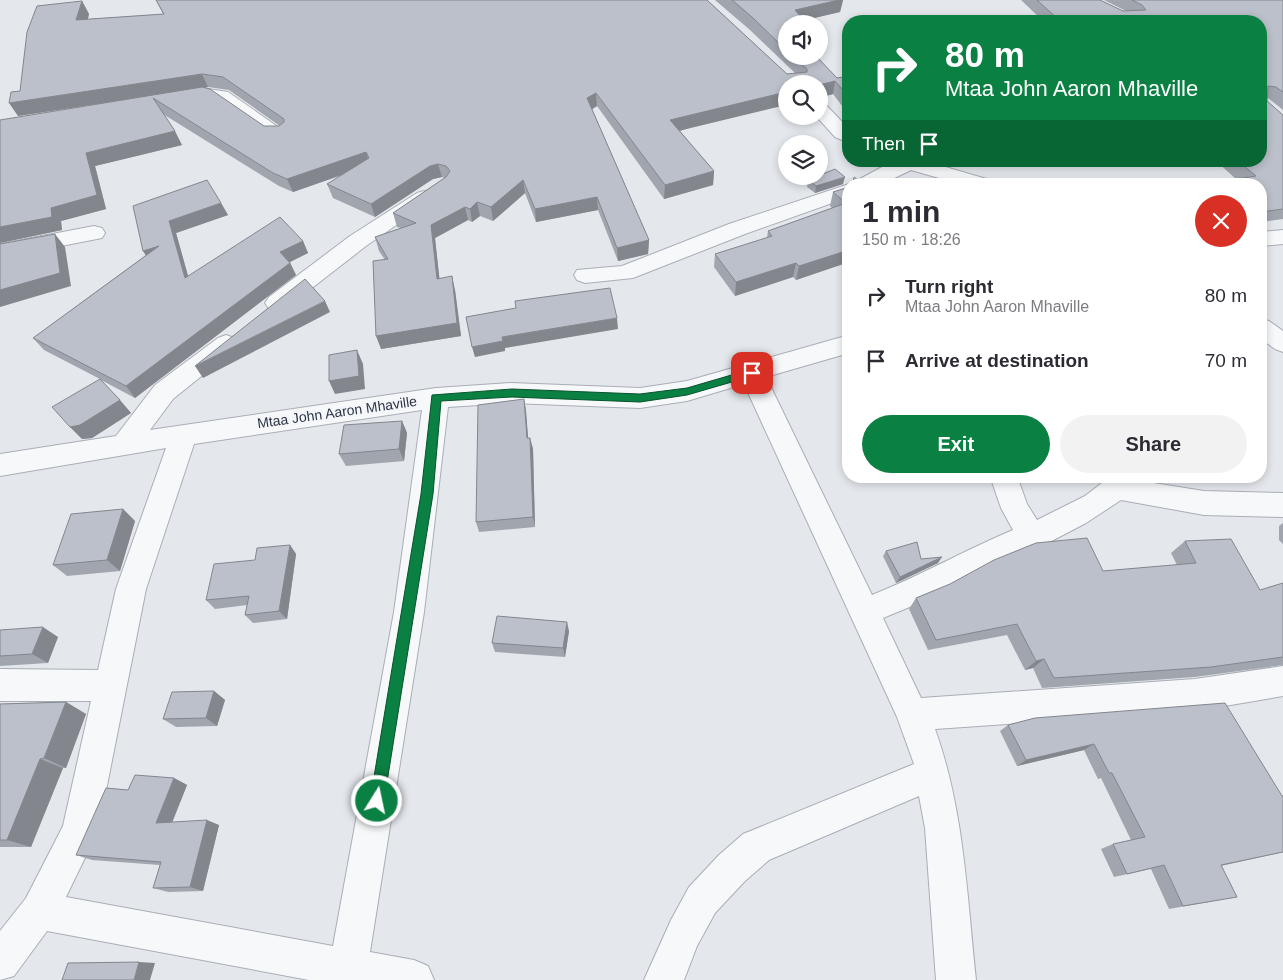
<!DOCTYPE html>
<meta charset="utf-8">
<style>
body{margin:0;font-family:Helvetica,sans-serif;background:#f2f2f3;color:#2b2b33;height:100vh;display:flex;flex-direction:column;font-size:19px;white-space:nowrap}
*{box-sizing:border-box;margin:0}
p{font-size:16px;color:#7c7c81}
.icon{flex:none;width:28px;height:28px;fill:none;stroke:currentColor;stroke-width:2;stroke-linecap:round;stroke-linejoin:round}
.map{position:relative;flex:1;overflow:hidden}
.sheet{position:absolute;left:842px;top:178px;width:425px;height:305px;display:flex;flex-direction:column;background:#fff;border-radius:20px;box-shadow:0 2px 8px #0003}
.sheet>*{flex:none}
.guide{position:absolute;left:842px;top:15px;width:425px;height:152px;border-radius:20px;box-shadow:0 2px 8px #0003;background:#0b8043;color:#fff;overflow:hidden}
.buttons{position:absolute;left:778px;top:15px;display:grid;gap:10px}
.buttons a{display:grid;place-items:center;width:50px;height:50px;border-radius:50%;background:#fff;box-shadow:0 2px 8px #0003;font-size:25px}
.pin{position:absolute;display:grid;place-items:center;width:42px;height:42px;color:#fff;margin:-21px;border-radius:10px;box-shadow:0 2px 8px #0006}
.me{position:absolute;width:55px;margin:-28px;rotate:10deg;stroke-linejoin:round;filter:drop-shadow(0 0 4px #0008)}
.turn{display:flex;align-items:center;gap:18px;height:105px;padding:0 20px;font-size:22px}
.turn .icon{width:65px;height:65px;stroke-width:2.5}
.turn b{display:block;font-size:35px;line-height:42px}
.then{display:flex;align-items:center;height:48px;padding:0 20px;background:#0003;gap:10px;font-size:19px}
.round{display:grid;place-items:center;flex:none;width:52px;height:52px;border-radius:26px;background:#f2f2f3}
.overview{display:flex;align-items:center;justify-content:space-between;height:85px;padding:0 20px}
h1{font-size:30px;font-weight:600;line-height:38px}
.primary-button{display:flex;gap:10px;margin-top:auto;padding:10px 20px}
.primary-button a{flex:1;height:58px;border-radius:30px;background:#0b8043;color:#fff;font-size:20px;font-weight:600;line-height:58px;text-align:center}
.primary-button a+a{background:#f2f2f3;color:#2b2b33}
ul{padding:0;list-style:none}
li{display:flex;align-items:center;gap:15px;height:65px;padding:0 20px}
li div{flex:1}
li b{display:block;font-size:19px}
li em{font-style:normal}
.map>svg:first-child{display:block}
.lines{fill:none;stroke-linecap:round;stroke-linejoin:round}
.minor-casing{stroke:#a9aeb7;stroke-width:2}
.minor{fill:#f7f8fa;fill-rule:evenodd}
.wall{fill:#a1a5ae;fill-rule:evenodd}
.shaded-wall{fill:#83868d}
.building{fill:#bbc0ca;stroke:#83868d}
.route{fill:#0b8043;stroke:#07532c}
.labels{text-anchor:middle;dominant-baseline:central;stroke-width:5;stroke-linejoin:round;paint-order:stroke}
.street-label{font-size:14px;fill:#2b3445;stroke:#f4f6f9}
</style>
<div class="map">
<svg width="1283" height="980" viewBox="0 0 1283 980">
<rect width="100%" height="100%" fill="#e4e7ec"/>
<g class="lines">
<defs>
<path id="minor" d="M208,89L228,92L288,134L285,138H271L217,101C203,99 189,105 176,102L173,98L176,94Z
M819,103L826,105L849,129V143L835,137L816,116H819Z
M893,161H925L990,180L993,184H960L911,170L882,184H855L858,180Z
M849,184V197L745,234L633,278L585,283L577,280L574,275L577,270L622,266L729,224Z
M424,191L431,193L434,197L431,201L366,246L285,309L277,311L269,309L265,303L269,297L350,236L417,193Z
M94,226L102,228L105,233L102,238L0,258V244Z
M1283,230V244L1261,246V232Z
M1261,319L1269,321L1283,331V352L1275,349L1261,339Z
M226,335L234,338L238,344L234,350L173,399L150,430L436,388L511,383L640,388L687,381L849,335V353L766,377L872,595C920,576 965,550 1013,530L1001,508L990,476H1017L1027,504L1037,520L1085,496L1111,476H1143L1141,481L1204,491L1283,493V517L1204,515L1121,500L1086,523L1042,546L984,570L941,594L883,618L921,698L1195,679L1283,666V696L1195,711L935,729C964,809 967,895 976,980H936L925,828L919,796L769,860L745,881L715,913L697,946L684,980H644L671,920L689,887L719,855L743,834L914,764L897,717L744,384L687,401L640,408L511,403L448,407L424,612L370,952L414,960L428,966L434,980H309L47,931L14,976L0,980V931L26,898L63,826L91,701H0V669L98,670L116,589L166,448L0,476V454L116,436L155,385L218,338ZM422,410L394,612L333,946L66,897L98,831L146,589L194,444Z"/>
</defs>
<!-- minor casing -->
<use href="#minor" class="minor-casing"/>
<!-- minor -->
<use href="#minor" class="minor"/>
</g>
<!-- wall -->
<path class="wall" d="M156,0H707L787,74L795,73L750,30L715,0H843L840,12L786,24V56H816L837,78L849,76V115L833,94L819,98V84L680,131L714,171L713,185L664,199L597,106L592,109L649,240L648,254L618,261L598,210L536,222L525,193L493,221L480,216L472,222L468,220L435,238L439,278L455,290L461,336L381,349L385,260L379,251L375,237L401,228L397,227L393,213L444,178L442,177L433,179L375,217L333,198L327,184L342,175L293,192L279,186L163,114L182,145L95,166L106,209L61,221L62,230L0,243L98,104L18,116L20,91L82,1L89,14L88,19L163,14ZM208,87L229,90L280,126H264L204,88Z
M1021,0H1100L1123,11H1126L1104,0H1283V110L1268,98H1267V101L1283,115V219L1261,222V184H1222L1224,181L1236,179L1216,161H1261V21H1043Z
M808,180L843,184L815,193L807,187Z
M849,187V262L796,280L793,277L735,296L714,267L715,254L767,238L768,231L832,208L830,206L833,192Z
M221,203L228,215L176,233L188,276L303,241L308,253L290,262L296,275L135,398L101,380L131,413L92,438L82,439L100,379L44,350L33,338L146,255L143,251Z
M524,399L526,411L528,438H530L533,449L535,527L479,532L476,522Z
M402,421L407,433L404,461L346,466L339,454Z
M123,509L135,521L120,571L67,576L53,565Z
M1283,523V544L1279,540V526Z
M1185,541L1260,590L1283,583V665L1195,677L1042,688L1033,668L1025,670L1007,635L928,650L909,609L916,598L1103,571L1177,565L1171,553Z
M290,545L296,554L287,619L253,623L245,615L247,605L215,609L206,600L255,560Z
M886,551L921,559L938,563L896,583L883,556Z
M0,630L58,637L48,663L0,666Z
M569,631L565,657L495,652L492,643Z
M214,691L225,700L217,726L176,727L163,719Z
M66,702L86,714L66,768H63L31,847H0V704Z
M1035,718L1283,796V852L1221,866L1237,897L1169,909L1151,869L1114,877L1101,849L1113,844L1131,840L1101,778L1098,779L1084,750L1017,766L1000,731L1008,725Z
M174,778L187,785L172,822L219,825L203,891L168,892L153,888L160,865L92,860L76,855L128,790Z"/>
<!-- shaded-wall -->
<path class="shaded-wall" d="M839,0H843L840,12L793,23L795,10Z
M82,1L89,14L84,33L76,20Z
M1253,17L1251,21H1227Z
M202,74L208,87L18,116L9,103Z
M835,81L833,94L819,98V85Z
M786,92V105L670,133V120Z
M596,93L597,106L588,112L587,98Z
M175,131L182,145L95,166L106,209L61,221L62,230L0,243V227L51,208L86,153Z
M366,152L370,165L293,192L287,179Z
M438,164L442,177L433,179L375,217L371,204L430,166Z
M714,171L713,185L664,199L665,185Z
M845,177L843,184L815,193L816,186Z
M523,180L525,193L493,221L491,207Z
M597,197L598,210L536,222L535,209Z
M477,202L480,216L472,222L470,209Z
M221,203L228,215L176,233L192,290L185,278L169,221Z
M465,207L468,220L435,238L441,292L437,279L431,225Z
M55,234L65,247L71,286L0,307V290Z
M649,240L648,254L618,261L617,248Z
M303,241L308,253L286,264L280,252Z
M159,246L151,263L143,251Z
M849,250V262L796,280L799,266Z
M290,263L296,275L135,398L126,386Z
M796,263L793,277L735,296L736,282Z
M452,276L455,290L461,336L381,349L376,336Z
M325,301L330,312L203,378L195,366Z
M617,318L618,329L505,348V351L475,357L472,347L502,337Z
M357,350L363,364L365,389L335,394L329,381Z
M524,399L526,411L529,449L527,438Z
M120,400L131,413L92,438L82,439L70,427Z
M402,421L407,433L404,461L399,449Z
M530,438L533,449L535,527L533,517Z
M123,509L135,521L120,571L107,560Z
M290,545L296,554L287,619L279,611Z
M942,557L938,563L896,583L900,577Z
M567,622L569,631L565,657L563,648Z
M43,627L58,637L48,663L32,654Z
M1044,659L1033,668L1025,670L1036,661Z
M214,691L225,700L217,726L206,718Z
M66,702L86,714L66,768L44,758Z
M1094,744L1084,750L1017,766L1026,760Z
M40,759L63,768L31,847L7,840Z
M174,778L187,785L170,828L156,823Z
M207,820L219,825L203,891L190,887Z
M139,962L155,963L150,980H134Z"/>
<!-- building -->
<path class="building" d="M156,0H707L787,74L807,72V69L793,56H816L837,78L849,76V97L835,81L819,85V84H786V92L670,120L714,171L665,185L596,93L587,98L649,240L617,248L597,197L535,209L523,180L491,207L477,202L470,209L465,207L431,225L437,279L452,276L457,323L376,336L373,261L388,259L375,237L416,223L393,213L446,177L450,171L446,166L438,164L430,166L371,204L327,184L369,158L366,152L287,179L273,173L153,98L175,131L86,153L97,195L51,208L52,217L0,227V120L202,87L210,89L264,126H279L284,122V119L223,77L202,74L9,103L11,92L20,91L27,32L37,6L82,1L76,20L164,14Z
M732,0H839L795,10L807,24H786V50L752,17Z
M1037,0H1100L1123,11L1146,10L1142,5L1132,0H1283V92L1276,87L1268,86L1267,101L1283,115V209L1261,212V184H1227L1224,181L1256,176L1238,161H1261V21H1254L1253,17L1227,21H1060Z
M835,169L845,177L816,186L808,180Z
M854,177L863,184H853Z
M207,180L221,203L169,221L185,278L280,217L303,241L280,252L290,263L126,386L33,338L159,246L143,251L133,206Z
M849,187V250L799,266L796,263L736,282L715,254L772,236L768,231L846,203L833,192Z
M55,234L60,273L0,290V244Z
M305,279L325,301L195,366Z
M610,288L617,318L502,337L503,341L472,347L466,317L516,308L515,301Z
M357,350L359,376L329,381V355Z
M100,379L120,400L80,425L70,427L52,407Z
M524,399L527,438H530L533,517L476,522L478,405Z
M402,421L399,449L339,454L344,425Z
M123,509L107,560L53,565L71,514Z
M1087,538L1103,571L1196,563L1185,541L1231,539L1260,590L1283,583V657L1211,667L1054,678L1044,659L1036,661L1017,624L936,640L916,598L950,584L994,560L1036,543Z
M917,542L921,559L942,557L900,577L886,551Z
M290,545L279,611L245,615L249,596L206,600L214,564L255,560L257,548Z
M497,616L567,622L563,648L492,643Z
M43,627L32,654L0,656V630Z
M214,691L206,718L163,719L172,692Z
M66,702L44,758L40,759L7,840H0V704Z
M1225,703L1282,796H1283V852L1221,865L1237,897L1183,906L1164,865L1127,874L1113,844L1145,837L1112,773H1109L1094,744L1026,760L1008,725L1035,718Z
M135,775L174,778L156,823L207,820L190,887L153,888L161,862L76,855L106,788L128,790Z
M139,962L134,980H62L68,963Z"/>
<!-- route -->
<path class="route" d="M752,369L757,373L756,375L687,395L640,402L512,397L441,401L433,494L384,801L382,806L377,809L372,806L370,801L421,494L432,395L512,389L640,394L687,388Z"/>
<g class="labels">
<!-- street labels -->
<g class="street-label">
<text transform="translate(337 412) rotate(-8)">Mtaa John Aaron Mhaville</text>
</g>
</g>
</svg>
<div class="buttons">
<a><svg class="icon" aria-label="sound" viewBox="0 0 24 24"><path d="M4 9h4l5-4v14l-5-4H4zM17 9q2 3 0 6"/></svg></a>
<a><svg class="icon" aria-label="search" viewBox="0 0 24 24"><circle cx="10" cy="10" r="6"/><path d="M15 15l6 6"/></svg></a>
<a><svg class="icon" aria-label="layers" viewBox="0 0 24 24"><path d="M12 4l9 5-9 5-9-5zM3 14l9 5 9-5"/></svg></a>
</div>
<div class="pin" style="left:752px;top:373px;background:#d93025"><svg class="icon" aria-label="arrive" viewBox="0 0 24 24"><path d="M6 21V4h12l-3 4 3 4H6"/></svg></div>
<svg class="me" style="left:377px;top:801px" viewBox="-20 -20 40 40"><circle r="17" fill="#0b8043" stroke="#fff" stroke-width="3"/><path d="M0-11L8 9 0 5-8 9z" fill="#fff"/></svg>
<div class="guide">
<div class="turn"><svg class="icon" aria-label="right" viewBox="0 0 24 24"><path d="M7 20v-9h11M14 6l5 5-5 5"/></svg><div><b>80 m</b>Mtaa John Aaron Mhaville</div></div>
<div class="then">Then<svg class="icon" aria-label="arrive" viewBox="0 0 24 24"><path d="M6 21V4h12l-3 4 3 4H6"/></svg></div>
</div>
<section class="sheet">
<div class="overview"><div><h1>1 min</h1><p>150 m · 18:26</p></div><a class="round" style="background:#d93025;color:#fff"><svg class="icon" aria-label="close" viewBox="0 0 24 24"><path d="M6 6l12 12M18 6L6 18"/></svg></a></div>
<ul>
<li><svg class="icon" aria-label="right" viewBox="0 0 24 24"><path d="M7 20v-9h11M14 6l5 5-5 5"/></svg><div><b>Turn right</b><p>Mtaa John Aaron Mhaville</p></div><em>80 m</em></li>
<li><svg class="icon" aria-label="arrive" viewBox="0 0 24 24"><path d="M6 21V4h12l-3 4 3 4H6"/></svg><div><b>Arrive at destination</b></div><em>70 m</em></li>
</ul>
<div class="primary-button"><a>Exit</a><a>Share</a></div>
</section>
</div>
